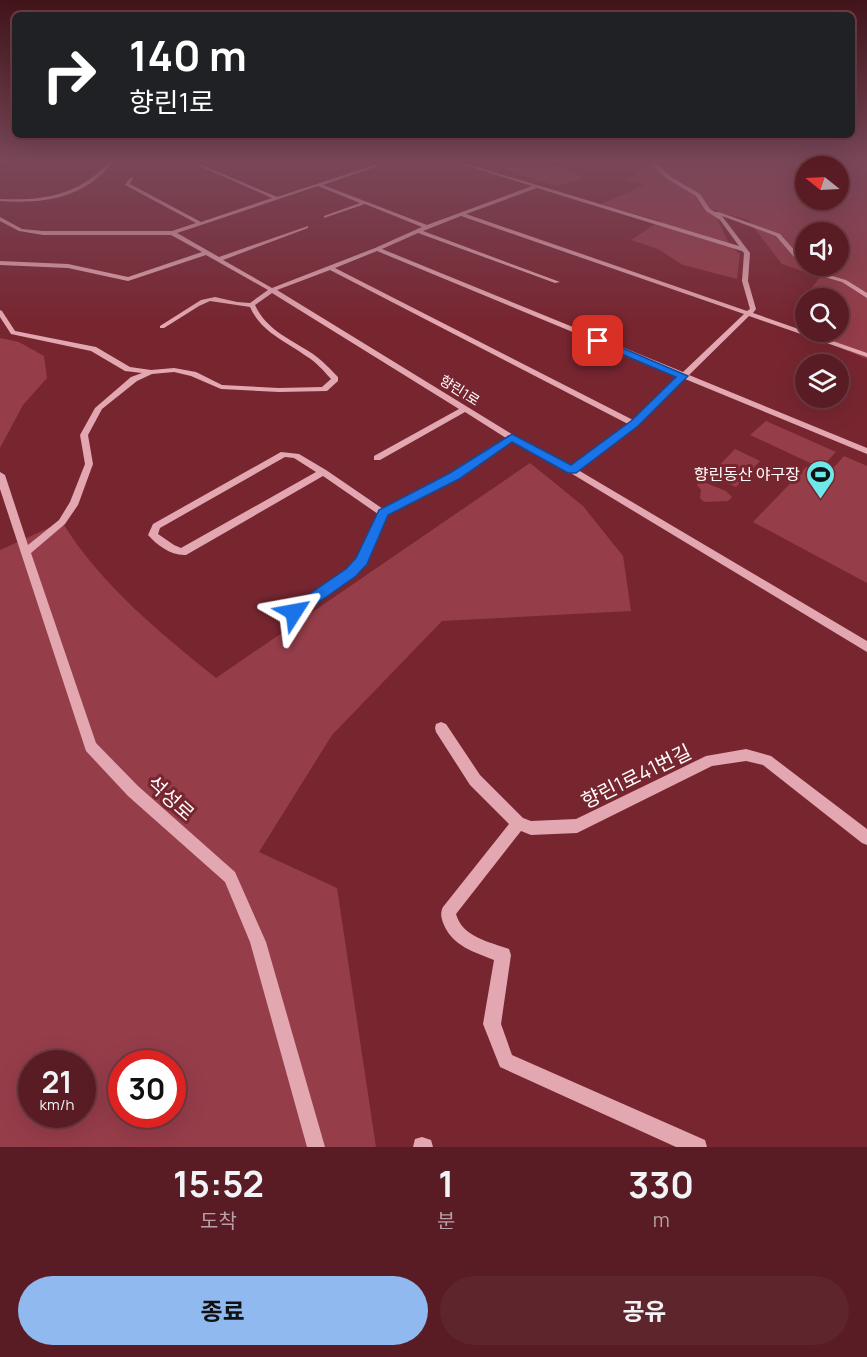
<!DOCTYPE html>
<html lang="ko">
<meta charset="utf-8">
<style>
body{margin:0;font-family:Manrope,"Noto Sans KR",sans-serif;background:#5f252c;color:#f1f3f6;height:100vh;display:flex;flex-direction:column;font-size:22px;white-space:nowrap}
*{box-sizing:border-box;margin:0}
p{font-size:20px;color:#b7a1a6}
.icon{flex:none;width:33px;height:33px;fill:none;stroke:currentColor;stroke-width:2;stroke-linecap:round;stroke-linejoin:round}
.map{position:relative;height:1147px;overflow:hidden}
.details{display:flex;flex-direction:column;background:#591c24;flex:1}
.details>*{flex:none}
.hud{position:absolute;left:12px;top:12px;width:843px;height:126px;border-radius:9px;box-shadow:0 6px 24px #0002,0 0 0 2px #6e3a41;background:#202124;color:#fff;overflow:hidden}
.needle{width:39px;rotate:288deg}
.fabs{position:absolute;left:795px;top:156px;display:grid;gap:12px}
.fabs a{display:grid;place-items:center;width:54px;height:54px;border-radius:50%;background:#591c24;box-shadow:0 6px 24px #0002,0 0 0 2px #6e3a41;font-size:30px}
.speed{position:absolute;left:18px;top:1050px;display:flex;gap:12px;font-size:30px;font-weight:700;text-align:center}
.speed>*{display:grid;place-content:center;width:78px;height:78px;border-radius:50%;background:#591c24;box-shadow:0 6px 24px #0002,0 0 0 2px #6e3a41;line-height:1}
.speed small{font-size:15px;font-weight:400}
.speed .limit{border:9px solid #d22;background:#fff;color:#111}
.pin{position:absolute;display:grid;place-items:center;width:51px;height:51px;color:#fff;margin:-26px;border-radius:12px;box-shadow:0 3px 9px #0006}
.me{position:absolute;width:66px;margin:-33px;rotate:56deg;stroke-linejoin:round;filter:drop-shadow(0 0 4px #0008)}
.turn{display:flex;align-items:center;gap:21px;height:126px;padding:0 18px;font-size:27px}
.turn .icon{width:78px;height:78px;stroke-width:2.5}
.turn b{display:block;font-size:42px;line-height:51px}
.eta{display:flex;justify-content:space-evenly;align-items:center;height:102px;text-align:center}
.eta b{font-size:36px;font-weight:700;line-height:42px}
.cta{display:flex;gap:12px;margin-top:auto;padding:12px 18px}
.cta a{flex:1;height:69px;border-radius:36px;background:#90b9f0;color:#111;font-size:24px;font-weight:700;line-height:69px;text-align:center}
.cta a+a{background:#5f252c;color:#f1f3f6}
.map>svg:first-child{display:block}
.green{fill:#963d4a;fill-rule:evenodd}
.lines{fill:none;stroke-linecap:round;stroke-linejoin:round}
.minor{fill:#e2a7b0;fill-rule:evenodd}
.route{fill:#1a73e8;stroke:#114b97;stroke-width:1.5}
.labels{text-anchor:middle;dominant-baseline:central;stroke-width:6;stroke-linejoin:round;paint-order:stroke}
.far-street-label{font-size:14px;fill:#fff;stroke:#772630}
.poi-label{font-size:16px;fill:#fff;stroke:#772630;text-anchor:end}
.near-street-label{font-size:20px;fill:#fff;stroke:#772630}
</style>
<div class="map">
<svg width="867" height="1147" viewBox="0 0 867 1147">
<rect width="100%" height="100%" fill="#772630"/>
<!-- green -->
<path class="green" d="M488,161H550L584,178L557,186L516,174Z
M645,161H867V359L802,332H838L839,327L851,314L839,309L838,298L805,297L820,277L782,264L748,220L713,210L730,246L740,254L737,279L683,265L658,249L631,240L660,221L601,204L644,185L623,179L636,175ZM806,166H838V200H806ZM806,232H838V266H806Z
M0,338L19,342L44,356L47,378L23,405L0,448Z
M766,421L836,452L821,468L750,435Z
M735,449L760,461L736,487L710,475Z
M844,456L867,466V583L753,522L806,467L826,476Z
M530,463L583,506L623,556L631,611L442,621L332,735L259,852L337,888L376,1147H0V550L62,522C102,586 158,631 216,678ZM32,1064H82V1114H32ZM122,1064H172V1114H122Z
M701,481L726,491L732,497L728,501L704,502L700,498L701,490L697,485Z"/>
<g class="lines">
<!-- minor -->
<path class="minor" d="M110,161H114C85,198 45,204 0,201V199C44,201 80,195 110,161Z
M188,161H193L277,197L387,161H392L323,185L427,225L532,186L452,161H457L739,246L720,220L706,211L696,196L667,179L649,161H653L671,177L700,194L710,209L715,212H719L780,234L806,263V266L811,270L846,280L867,293V298L842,282L807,272L776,236L722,216L750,253L748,281L756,309L753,313L867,353V357L749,316L689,375L867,448V454L685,379L637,426L578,470L867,641V652L569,472L512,442L458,478L387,515L367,561L355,576L294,616L290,615L288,612L290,609L347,570L358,559L378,514L323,476L186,555C171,556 157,545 148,535L153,524L281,452L299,454L326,470L383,509L452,474L506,438L465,412L380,460H374V456L459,409L272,293L255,305C267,331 291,339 313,354C323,361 330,369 338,377V381L327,391L279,392L221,389L191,376L174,372L152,374L137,381L102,409L88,435L93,464L78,505L65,524L31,553L96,743L138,786L235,872L266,942L325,1147H307L250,942L225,882L128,796L86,751L0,489V472L5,475L28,545L59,520L70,502L85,464L80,435L95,408L131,377L142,373L125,371L91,351L11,334L0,317V310L2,311L15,331L96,347L130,367L151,370L174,368L196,372L222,385L279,388L322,387L331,379C323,370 316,362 306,356C285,341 261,332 250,307L210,301L199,306L164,328H160V326L201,300L215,297L237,302L250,303L268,290L206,255L128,281L68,268L0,265V261L68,264L128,277L202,252L171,235H43L19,231L0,221V217L22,229L43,231H172L196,223L125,185L131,177L133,178L130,184L201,222L272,198ZM318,186L360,203L324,216V218L365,204L422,227L375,248L272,288L223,260L308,228V226L219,257L177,233ZM537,188L742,251L744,253L742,281L750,309L747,311L466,214ZM461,216L744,314L683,372L382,249L418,233L555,283L560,282L423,231ZM377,251L679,376L633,420L335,268ZM330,270L628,424L571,466L515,436L277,290ZM285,457L294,458L316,472L181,548L174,545L158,534L160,528Z
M441,722L446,724L480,775L523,818L531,821L576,819L706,756L746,749L771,756L867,829V845L862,843L763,765L746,761L712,766L577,833L531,835L521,831L456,914C462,937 490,942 509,949L511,955L501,1024L512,1055L705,1140L707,1147H676L500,1067L483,1024L494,960C474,952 453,946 444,925C441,918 440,913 443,907L509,824L470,785L436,732L435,728L436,724Z
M422,1137L431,1140L433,1147H413L415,1139Z"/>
</g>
<!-- sky -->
<linearGradient id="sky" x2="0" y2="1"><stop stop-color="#41151a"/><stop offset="0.5" stop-color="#794759"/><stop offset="1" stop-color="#794759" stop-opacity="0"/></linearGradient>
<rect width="867" height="321" fill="url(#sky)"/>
<!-- route -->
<path class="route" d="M595,339H601L688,376L638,426L576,473H568L512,442L459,479L388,515L367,564L356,576L299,616H289L287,612L289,608L346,569L356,558L379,510L450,473L512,434L571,465L631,421L676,377L595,343Z"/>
<!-- icons -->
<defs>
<symbol id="stadium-pin" viewBox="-11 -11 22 30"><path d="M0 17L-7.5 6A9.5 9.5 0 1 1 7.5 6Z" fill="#6de8eb" stroke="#772630"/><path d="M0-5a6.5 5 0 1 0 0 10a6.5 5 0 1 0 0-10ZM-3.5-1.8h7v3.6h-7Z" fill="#111"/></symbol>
</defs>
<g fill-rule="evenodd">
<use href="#stadium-pin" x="804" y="458" width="33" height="45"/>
</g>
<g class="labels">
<!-- far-street labels -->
<g class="far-street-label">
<text transform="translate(460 390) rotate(32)">향린1로</text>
</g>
<!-- poi labels -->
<g class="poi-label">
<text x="800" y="474">향린동산 야구장</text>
</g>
<!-- near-street labels -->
<g class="near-street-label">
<text transform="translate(636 776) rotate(-26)">향린1로41번길</text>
<text transform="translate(171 798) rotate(42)">석성로</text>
</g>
</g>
</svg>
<div class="fabs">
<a><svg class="needle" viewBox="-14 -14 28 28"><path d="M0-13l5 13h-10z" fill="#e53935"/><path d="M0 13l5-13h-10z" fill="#b7a1a6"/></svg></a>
<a><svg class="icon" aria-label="sound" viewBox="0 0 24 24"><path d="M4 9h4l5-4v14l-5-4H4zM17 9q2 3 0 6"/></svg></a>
<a><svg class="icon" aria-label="search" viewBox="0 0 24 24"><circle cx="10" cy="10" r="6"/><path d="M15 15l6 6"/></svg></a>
<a><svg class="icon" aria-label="layers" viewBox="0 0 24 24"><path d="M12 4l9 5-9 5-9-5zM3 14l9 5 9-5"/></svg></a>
</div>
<div class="speed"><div>21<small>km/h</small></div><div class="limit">30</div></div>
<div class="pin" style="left:598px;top:341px;background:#d93025"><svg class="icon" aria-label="arrive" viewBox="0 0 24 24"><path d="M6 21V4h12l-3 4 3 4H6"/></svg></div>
<svg class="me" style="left:294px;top:612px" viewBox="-20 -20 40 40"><path d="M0-17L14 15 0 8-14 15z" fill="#1a73e8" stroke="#fff" stroke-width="4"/></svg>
<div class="hud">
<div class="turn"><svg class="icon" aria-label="right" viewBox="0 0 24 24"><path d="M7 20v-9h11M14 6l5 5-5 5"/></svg><div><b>140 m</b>향린1로</div></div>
</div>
</div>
<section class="details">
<div class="eta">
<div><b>15:52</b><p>도착</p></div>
<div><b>1</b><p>분</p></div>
<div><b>330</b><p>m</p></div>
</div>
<div class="cta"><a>종료</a><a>공유</a></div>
</section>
